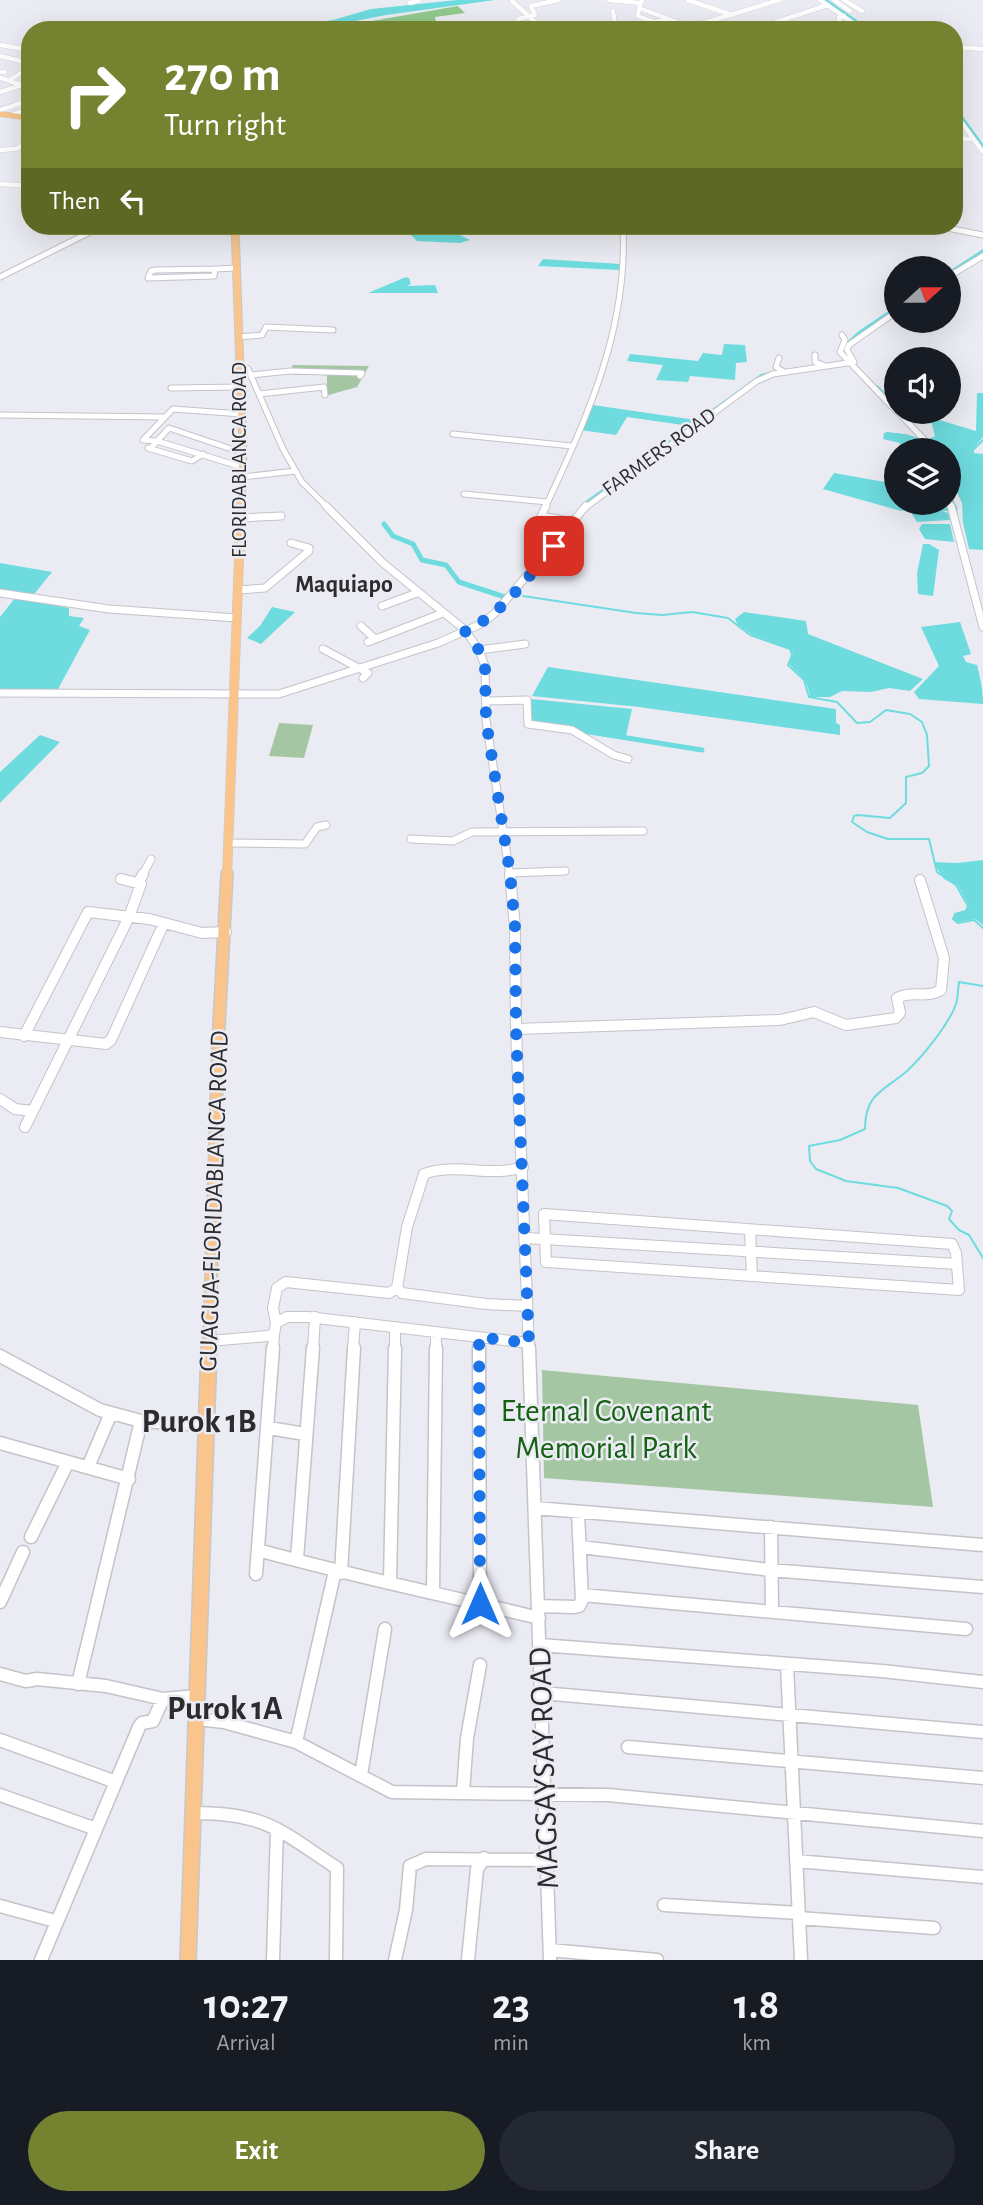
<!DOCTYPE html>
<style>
body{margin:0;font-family:"Alegreya Sans",sans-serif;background:#242831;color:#f1f3f6;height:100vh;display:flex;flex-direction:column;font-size:26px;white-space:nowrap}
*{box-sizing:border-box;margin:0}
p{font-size:23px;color:#9ea1a6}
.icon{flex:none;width:38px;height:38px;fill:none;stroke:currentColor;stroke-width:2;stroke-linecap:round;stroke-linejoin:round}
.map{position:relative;height:1960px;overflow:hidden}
.sheet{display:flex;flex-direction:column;background:#171b24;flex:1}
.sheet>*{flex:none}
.top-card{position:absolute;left:21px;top:21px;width:942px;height:214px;border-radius:28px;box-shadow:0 7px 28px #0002;background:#75822f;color:#fff;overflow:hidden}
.needle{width:46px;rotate:69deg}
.fabs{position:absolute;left:884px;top:256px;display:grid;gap:14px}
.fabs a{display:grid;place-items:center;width:77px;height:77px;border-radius:50%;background:#171b24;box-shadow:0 7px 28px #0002;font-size:35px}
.pin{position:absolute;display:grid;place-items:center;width:60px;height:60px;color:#fff;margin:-30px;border-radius:14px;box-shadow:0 4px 10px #0006}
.me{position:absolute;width:77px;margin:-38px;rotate:0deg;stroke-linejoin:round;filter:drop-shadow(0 0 5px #0008)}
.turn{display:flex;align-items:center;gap:24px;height:147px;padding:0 28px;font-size:32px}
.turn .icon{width:91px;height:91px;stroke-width:2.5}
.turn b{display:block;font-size:49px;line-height:60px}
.then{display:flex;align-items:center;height:66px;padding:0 28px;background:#0003;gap:14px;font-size:26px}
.eta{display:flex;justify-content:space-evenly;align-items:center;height:119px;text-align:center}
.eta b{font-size:42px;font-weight:700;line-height:49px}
.button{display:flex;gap:14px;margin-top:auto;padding:14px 28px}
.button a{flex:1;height:80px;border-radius:42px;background:#75822f;color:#fff;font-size:28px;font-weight:700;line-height:80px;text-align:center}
.button a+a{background:#242831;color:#f1f3f6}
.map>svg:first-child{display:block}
.green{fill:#a5c6a2}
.forest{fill:#92c88d}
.water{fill:#6edbde}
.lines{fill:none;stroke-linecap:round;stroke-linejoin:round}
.stream{stroke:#6edbde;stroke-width:2}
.canal-far2{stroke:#6edbde;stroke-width:2.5}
.canal-far1{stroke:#6edbde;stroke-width:3.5}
.canal{stroke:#6edbde;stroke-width:5}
.minor-far4-casing{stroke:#c3c3ca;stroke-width:5}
.minor-far3-casing{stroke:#c3c3ca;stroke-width:7}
.minor-far2-casing{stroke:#c3c3ca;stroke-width:9}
.minor-far1-casing{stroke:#c3c3ca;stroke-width:12}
.minor-casing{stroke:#c3c3ca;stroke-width:15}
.major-far4-casing{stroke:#c8c8c9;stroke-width:6}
.major-far3-casing{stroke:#c8c8c9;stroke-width:9}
.major-far2-casing{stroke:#c8c8c9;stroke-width:10}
.major-far1-casing{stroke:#c8c8c9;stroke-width:14}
.major-casing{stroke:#c8c8c9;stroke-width:18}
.minor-far4{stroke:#fff;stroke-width:4.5}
.minor-far3{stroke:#fff;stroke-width:5}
.minor-far2{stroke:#fff;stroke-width:7}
.minor-far1{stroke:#fff;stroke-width:10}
.minor{stroke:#fff;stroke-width:12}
.major-far4{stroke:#f9c58c;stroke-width:5}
.major-far3{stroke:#f9c58c;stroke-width:7}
.major-far2{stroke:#f9c58c;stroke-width:9}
.major-far1{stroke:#f9c58c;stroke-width:11}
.major{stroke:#f9c58c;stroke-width:15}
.route{stroke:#1a73e8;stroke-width:12;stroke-dasharray:0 21.6}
.labels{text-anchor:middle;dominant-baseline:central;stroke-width:5;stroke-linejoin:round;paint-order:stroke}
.far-street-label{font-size:21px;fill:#2c2c2f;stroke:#ebecf3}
.far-quarter-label{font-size:24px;font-weight:bold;fill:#2c2c2f;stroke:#ebecf3}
.street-label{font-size:26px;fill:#2c2c2f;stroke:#ebecf3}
.near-park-label{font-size:32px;fill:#156012;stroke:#ebecf3}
.near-street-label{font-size:32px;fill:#2c2c2f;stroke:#ebecf3}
.near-neighbourhood-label{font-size:33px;font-weight:bold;fill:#2c2c2f;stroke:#ebecf3}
</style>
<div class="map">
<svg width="983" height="1960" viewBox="0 0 983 1960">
<rect width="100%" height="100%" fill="#ebecf3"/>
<!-- green -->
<path class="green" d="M292,365L369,366L357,387L325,396L323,387L327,386V375H294Z
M279,723L313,725L304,758L269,756Z
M542,1370L918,1405L933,1507L544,1478Z"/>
<!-- forest -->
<path class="forest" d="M458,6L465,13L435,17L438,30H408L403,26L320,30Z"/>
<!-- water -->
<path class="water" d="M457,0H495L386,15L309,30H272L333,20L371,9Z
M393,226H417L420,230L435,226H453L458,234L470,240L460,243L417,241L409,233L418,229L407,232Z
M543,259L620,264L619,270L538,266Z
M406,277L409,278L411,284L407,286L435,285L438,293H368Z
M724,344L745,345L747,362L736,363L735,380L690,376L688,382L656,380L663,365L627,361L630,354L698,361L703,353L722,355Z
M977,393H983V437L972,450L973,454L983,456V550L969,549L963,523L962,503L949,476L948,450H939L929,439L935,436L931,421L936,419L976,431Z
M593,405L696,420L690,426L627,417L616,435L580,430Z
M887,432C902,434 923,433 924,450H899L900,443L883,439L884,433Z
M834,473L896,484V502H905V510L901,511L823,489Z
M906,502H947L943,503V507H948L950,511H942L948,513L950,520L917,522L910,511L913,507L906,506Z
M922,524H950L954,542L925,539L919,529Z
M923,544H929L939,550L933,596L918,594L917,573Z
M0,563L52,572L31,598L0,593Z
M15,598L69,608V616L84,618L79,626L90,630L58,689H0V617Z
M272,607L295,612L261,644L247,638L260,626Z
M744,612L806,621L808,634L923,679L910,691L889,688L871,692L842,691L830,697H810C808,680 800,675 789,664L793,654L790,649L751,634L738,625L735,619Z
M960,622L971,654L963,656L966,662L977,665C980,677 983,689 983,704L919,699L914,692L939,666L921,627Z
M548,667L836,709V723L840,725V735L639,707L532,696Z
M531,699L632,709L626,736L531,722Z
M40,735L60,742L0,803V772Z
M983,860V925L975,919L958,922L954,919L955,915L966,911L969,906L958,886L944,879L933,862L957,863Z"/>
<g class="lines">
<!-- stream -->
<path class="stream" d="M983,440L973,450V454L983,455
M586,502L761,375L770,373
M523,596L636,613L662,615L692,612L728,618L750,635L790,649L792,655L788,665L804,680L809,697L837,702L857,723L870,722L886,710L910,714L922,722L927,735L929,766L922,773L906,777V803L890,818L858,815L854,816L852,822L867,832L888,839H929L937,872L956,885L968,906L966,911L955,914L953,919L958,923L974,920L983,928
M983,986L959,982C958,989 958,997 956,1004C949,1024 923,1056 907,1071C884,1091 865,1093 865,1129L840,1140L809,1146L810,1161L816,1169L846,1181L898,1188L947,1206L952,1211L949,1219L959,1230L969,1235L983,1258"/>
<!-- canal-far2 -->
<path class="canal-far2" d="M826,0L869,30
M954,106L983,146"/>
<!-- canal-far1 -->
<path class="canal-far1" d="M948,274L983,251
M851,360L842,349L859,333L896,308
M877,387L896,407
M948,485L954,508"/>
<!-- canal -->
<path class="canal" d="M954,506L955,510
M384,524L393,536L413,544L422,560L446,565L459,582L508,598
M571,729L702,750"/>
<defs>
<path id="minor-far4" d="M609,0L640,3
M642,0L639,8L690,27
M688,0L732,15
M820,0L863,30
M834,0L850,11
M844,0L862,11
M512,1L544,30
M410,3L419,0
M639,8L638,16L654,22L669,20
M613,11L616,30
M518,19L535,15L531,6L558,0
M446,26L470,25
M374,30H377
M681,30L779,0
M762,30L767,25L828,5
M817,30L840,28L839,17L844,16
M0,45L30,50
M954,47L983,49
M0,56L21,61L25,65L22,72L10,80
M0,72H5
M0,78L30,88
M0,92L22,85
M954,98L959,105
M0,110L30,100
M954,112L983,152
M9,116L30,108
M954,138L973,139
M0,150L16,149L30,141
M0,184L30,186"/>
<path id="minor-far3" d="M937,226L983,235
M215,269L214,276L148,278L151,271L156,270Z
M215,269L237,268
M0,277L102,226
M948,277L983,256
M842,335L845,340L840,352L896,411
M239,337L262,335L266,327L333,330
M815,355V362L823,365
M779,358L776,367L784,372
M239,367L248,369L283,449L302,482L328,508
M251,375L290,371L362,373L360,376
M171,388L241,387
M259,394L324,387L325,395
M897,411L934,450
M242,414L173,409L143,440L157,441L242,467
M0,415L165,417
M453,434L572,446
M148,448L192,461L203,454
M150,449L169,428L243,453
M242,477L295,471
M464,494L547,502
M948,496L951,508
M545,508C588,415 628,330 623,226
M585,508L757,381L773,374L854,362L847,350L849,345L896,312"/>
<path id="minor-far2" d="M326,506L383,563L465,630L479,650L485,666L486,720L510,876
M546,506L541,516L574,522
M951,506L983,627
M241,518L281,516
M238,590L265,588L309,551V548L291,543
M0,593L109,609L237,618
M382,606L417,593
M361,626L375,639
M368,642L443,613
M323,649L368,673L363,678
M479,650L525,644
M0,693L279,694L438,643L483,623L495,613L586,506
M486,701L527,700L528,724L572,730L614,755L628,759
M411,839L453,841L472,832L643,831
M229,843L305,844L317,827L326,825
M510,873L565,871
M142,876L151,859"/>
<path id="minor-far1" d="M510,874L515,927L516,1029L529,1350
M139,882L143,874
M516,1029L780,1020L814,1012L846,1025L896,1018L900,1013L897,998C911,990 927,999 941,990L944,958L920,880
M0,1032L106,1044L111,1040L164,923
M24,1036L88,912L149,919L202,933L226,932
M0,1099L15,1109L33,1111
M25,1127L129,917L141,884L121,879
M544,1214L952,1244L956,1253L959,1290L546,1262Z
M750,1230L752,1276
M526,1238L957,1264
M397,1288L407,1227L424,1174C456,1162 491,1178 523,1167
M276,1323L273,1308L277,1288L286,1282L389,1293L397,1288L402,1293L486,1304L527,1306
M479,1337V1350
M209,1341L267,1336L274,1334L276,1323L287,1317H308L529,1343
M273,1350L274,1334
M313,1350L315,1317
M353,1350L355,1322
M395,1350V1328
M436,1350V1332"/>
<path id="minor" d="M479,1348L480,1604
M529,1348L550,1960
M0,1356L100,1410L141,1421L206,1425
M269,1428L305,1434
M0,1443L129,1479
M88,1467L111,1413
M535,1508L983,1545
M771,1527L772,1611
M31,1537L68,1462
M581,1547L770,1570L983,1587
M258,1550C351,1576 445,1595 539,1618
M297,1559L313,1348
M341,1573L354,1348
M256,1574L273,1348
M390,1581L395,1348
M433,1593L436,1348
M582,1595L966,1629
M0,1602L23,1552
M538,1606L574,1607L579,1606L582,1600L578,1512
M540,1645L882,1671L983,1682
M787,1665L801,1960
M0,1674L26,1681L37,1679L106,1686L163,1699L197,1696
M78,1684L141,1421
M542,1693L983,1732
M197,1719L224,1722L296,1742L392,1792L608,1795L983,1831
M0,1740L116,1782
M296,1742L335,1571
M628,1747L983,1778
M361,1775L385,1629
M463,1792L467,1738L480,1665
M0,1795L96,1829
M193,1813C266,1813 279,1830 337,1868L336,1960
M796,1861L983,1877
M664,1905L799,1913
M0,1906L55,1921
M799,1918L934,1928
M550,1950L657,1960
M41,1960L139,1727L142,1723L153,1721L163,1699
M273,1960L277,1829
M395,1960L406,1910L410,1866L426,1859L547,1860
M468,1960L477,1869L484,1858"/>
<path id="major-far4" d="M0,114L30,118"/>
<path id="major-far3" d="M235,226L243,453L241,508"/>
<path id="major-far2" d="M227,876L241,506"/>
<path id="major-far1" d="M209,1350L218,1044L227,874"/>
<path id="major" d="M188,1960L209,1348"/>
</defs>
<!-- minor-far4 casing -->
<use href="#minor-far4" class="minor-far4-casing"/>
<!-- minor-far3 casing -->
<use href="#minor-far3" class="minor-far3-casing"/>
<!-- minor-far2 casing -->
<use href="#minor-far2" class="minor-far2-casing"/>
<!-- minor-far1 casing -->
<use href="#minor-far1" class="minor-far1-casing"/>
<!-- minor casing -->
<use href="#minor" class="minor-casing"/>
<!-- major-far4 casing -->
<use href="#major-far4" class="major-far4-casing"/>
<!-- major-far3 casing -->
<use href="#major-far3" class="major-far3-casing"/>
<!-- major-far2 casing -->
<use href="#major-far2" class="major-far2-casing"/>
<!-- major-far1 casing -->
<use href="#major-far1" class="major-far1-casing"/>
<!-- major casing -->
<use href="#major" class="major-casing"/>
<!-- minor-far4 -->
<use href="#minor-far4" class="minor-far4"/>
<!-- minor-far3 -->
<use href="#minor-far3" class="minor-far3"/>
<!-- minor-far2 -->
<use href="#minor-far2" class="minor-far2"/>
<!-- minor-far1 -->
<use href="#minor-far1" class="minor-far1"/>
<!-- minor -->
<use href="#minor" class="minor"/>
<!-- major-far4 -->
<use href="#major-far4" class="major-far4"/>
<!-- major-far3 -->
<use href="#major-far3" class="major-far3"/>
<!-- major-far2 -->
<use href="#major-far2" class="major-far2"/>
<!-- major-far1 -->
<use href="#major-far1" class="major-far1"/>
<!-- major -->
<use href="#major" class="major"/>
</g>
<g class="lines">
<!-- route -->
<path class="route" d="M480,1604L479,1337L529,1343L516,1029L515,927L510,873L486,720L485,666L479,650L465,631C504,613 527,578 554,546"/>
</g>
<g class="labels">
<!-- far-street labels -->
<g class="far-street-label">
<text transform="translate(659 452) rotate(-36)">FARMERS ROAD</text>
<text transform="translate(239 460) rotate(-90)">FLORIDABLANCA ROAD</text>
</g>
<!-- far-quarter labels -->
<g class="far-quarter-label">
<text x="344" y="585">Maquiapo</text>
</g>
<!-- street labels -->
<g class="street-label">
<text transform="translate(214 1201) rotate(-88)">GUAGUA-FLORIDABLANCA ROAD</text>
</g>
<!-- near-park labels -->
<g class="near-park-label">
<text x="606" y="1411">Eternal Covenant<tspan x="606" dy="37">Memorial Park</tspan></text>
</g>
<!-- near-street labels -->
<g class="near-street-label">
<text transform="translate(544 1768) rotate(-92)">MAGSAYSAY ROAD</text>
</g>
<!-- near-neighbourhood labels -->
<g class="near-neighbourhood-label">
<text x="199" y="1422">Purok 1B</text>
<text x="225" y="1709">Purok 1A</text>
</g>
</g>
</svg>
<div class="fabs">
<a><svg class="needle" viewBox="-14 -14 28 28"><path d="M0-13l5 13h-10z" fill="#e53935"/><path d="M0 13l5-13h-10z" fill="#9ea1a6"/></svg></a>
<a><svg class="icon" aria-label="sound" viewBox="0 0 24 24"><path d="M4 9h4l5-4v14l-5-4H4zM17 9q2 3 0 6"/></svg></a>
<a><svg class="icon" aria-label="layers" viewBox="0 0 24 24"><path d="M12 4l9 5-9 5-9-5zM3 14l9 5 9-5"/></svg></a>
</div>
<div class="pin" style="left:554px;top:546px;background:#d93025"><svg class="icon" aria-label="arrive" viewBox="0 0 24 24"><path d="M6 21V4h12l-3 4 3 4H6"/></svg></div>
<svg class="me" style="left:480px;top:1604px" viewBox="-20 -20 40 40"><path d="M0-17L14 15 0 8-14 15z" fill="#1a73e8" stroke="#fff" stroke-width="4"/></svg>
<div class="top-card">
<div class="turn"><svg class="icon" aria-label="right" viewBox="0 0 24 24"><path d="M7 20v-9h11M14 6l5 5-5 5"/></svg><div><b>270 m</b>Turn right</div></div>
<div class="then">Then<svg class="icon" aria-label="left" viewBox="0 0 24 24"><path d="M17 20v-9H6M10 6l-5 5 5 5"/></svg></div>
</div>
</div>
<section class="sheet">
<div class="eta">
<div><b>10:27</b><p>Arrival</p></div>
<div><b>23</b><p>min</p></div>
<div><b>1.8</b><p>km</p></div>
</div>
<div class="button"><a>Exit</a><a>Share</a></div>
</section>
